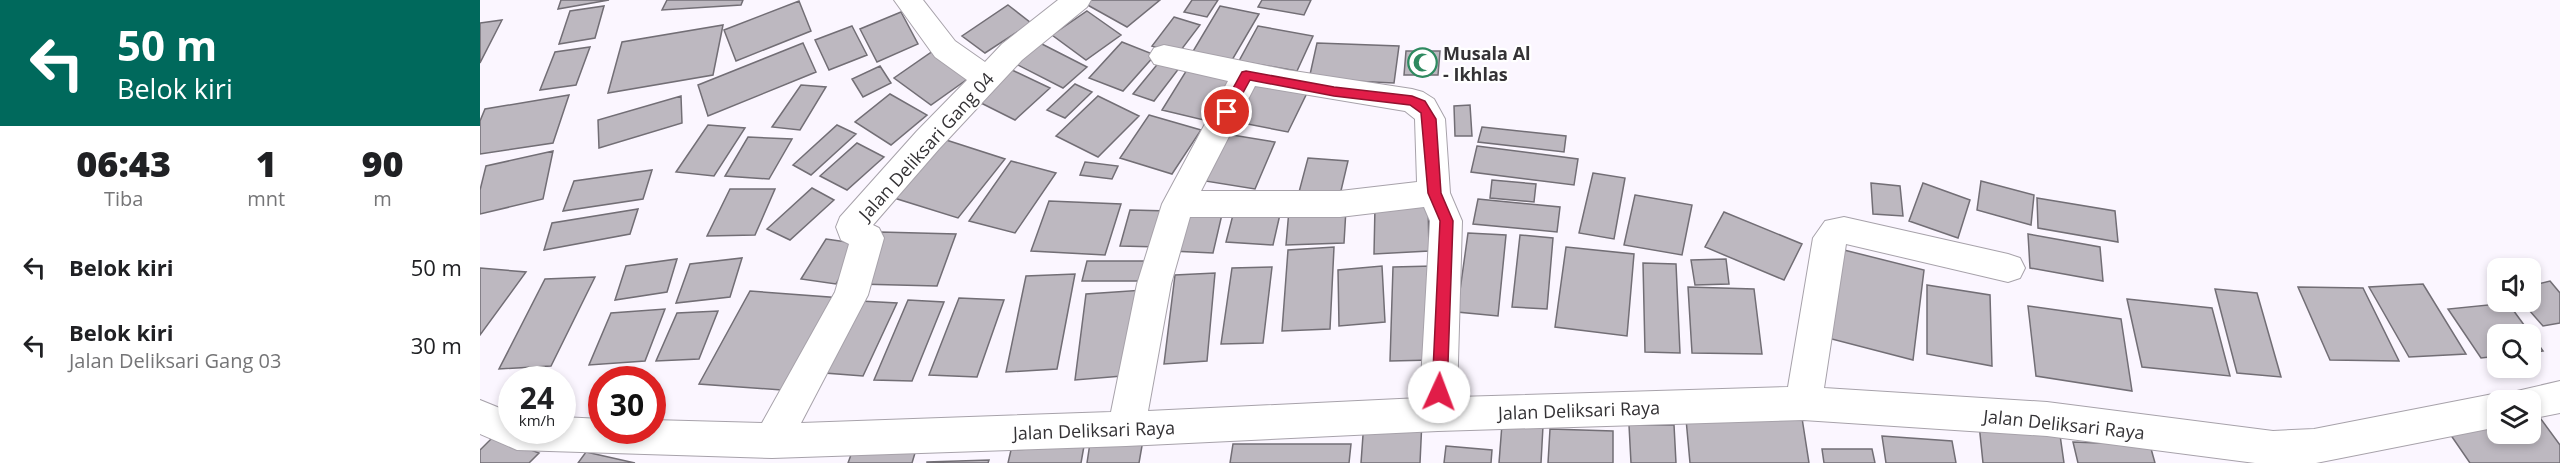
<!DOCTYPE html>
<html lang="id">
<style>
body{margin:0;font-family:"Open Sans",sans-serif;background:#f6f6f6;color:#202124;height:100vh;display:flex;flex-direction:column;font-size:22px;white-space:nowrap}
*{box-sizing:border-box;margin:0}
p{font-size:20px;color:#757577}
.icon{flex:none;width:33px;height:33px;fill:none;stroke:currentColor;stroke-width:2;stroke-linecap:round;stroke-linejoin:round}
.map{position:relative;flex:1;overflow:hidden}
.sheet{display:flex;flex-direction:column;background:#fff;width:480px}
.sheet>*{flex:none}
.banner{background:#00695c;color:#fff;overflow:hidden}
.fabs{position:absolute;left:2007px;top:258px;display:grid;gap:12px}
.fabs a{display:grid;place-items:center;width:54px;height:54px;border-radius:12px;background:#fff;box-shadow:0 3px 9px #0003;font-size:30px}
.speed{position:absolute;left:18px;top:366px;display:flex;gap:12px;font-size:30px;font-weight:700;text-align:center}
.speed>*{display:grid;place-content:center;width:78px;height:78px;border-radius:50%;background:#fff;box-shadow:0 3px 9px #0003;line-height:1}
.speed small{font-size:15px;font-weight:400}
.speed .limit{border:9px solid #d22;background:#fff;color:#111}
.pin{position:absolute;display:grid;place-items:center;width:51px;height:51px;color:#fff;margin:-26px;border:3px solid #fff;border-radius:50%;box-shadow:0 2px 6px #0007}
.me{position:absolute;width:66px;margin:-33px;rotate:2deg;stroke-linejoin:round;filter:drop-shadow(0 0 4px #0008)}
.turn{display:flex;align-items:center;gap:21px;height:126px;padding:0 18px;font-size:27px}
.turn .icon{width:78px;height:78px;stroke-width:2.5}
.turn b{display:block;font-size:42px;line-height:51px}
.eta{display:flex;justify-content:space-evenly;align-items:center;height:102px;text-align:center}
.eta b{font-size:36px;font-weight:800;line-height:42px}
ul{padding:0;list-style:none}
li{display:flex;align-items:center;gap:18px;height:78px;padding:0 18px}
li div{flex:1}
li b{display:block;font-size:22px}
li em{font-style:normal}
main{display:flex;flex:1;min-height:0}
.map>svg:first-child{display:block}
.building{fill:#bdb8c0;stroke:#726e75;stroke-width:1.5}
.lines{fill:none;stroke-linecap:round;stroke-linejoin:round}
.minor-casing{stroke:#a7a2aa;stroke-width:2}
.minor{fill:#fff;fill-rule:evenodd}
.route{fill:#e11d48;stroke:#92132f;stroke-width:1.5}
.labels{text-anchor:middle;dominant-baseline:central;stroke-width:4.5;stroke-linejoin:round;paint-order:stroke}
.poi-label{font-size:18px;font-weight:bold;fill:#343235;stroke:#fff;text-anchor:start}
.street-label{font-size:18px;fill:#343235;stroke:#fff}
</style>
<main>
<section class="sheet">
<div class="banner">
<div class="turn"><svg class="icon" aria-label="left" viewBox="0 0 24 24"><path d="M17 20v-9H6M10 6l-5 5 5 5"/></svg><div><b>50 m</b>Belok kiri</div></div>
</div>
<div class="eta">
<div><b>06:43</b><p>Tiba</p></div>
<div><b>1</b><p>mnt</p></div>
<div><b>90</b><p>m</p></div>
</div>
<ul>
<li><svg class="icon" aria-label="left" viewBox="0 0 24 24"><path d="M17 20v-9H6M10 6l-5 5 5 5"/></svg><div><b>Belok kiri</b></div><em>50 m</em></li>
<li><svg class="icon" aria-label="left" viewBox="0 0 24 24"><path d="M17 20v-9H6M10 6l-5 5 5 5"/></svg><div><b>Belok kiri</b><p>Jalan Deliksari Gang 03</p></div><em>30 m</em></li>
</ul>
</section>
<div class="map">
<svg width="2080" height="463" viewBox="0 0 2080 463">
<rect width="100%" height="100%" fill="#fbf6ff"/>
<!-- building -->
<path class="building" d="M81,0H129L78,9Z
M187,0H263L261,5L182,10Z
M607,0H680L647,27L604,3Z
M712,0H738L727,17L704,12Z
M782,0H831L824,15L778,7Z
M319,1L331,31L256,61L244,30Z
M528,5L551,23L505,53L482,36Z
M124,6L115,38L79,44L90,11Z
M740,6L779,14L748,67L709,58Z
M607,11L641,35L606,60L572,35Z
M421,12L438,44L397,62L380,29Z
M694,17L720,25L698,54L672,46Z
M22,20L0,63V23Z
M243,25L233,75L128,93L142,42Z
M372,26L387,55L349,70L335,40Z
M778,26L833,36L817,71L759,61Z
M558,42L607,67L583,88L534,63Z
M642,42L675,55L643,91L609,78Z
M323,43L336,72L228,116L218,85Z
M837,43L919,46L914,83L829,79Z
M110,47L96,85L60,90L75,52Z
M453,51L489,78L451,105L414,78Z
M926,51H960L958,75H924Z
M680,61L700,67L674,101L653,94Z
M400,66L411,83L383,97L372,79Z
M708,68L756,79L732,122L682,110Z
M530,69L570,88L535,120L495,100Z
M772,82L827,93L808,132L752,121Z
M595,84L612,92L585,118L567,110Z
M321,85L346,87L320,130L292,127Z
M410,94L447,115L411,145L375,122Z
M89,95L73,143L0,154V121L5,109Z
M201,96L202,123L119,148L118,120Z
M618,96L659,116L618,157L576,136Z
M990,105L992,136H975L974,106Z
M669,115L721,130L692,174L640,158Z
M228,125L265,128L234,176L196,172Z
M357,125L376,134L331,175L313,165Z
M1002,127L1086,136L1084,152L998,142Z
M740,133L795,142L775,189L719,180Z
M268,137L312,139L289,179L245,176Z
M460,138L525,159L478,218L411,197Z
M377,143L404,157L367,190L340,176Z
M997,146L1098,159L1094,185L991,172Z
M73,151L63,199L0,214V190L6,166Z
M828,158L868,161L860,195L819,192Z
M531,161L576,173L535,233L489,221Z
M605,162L638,166L632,179L600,175Z
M172,170L163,199L83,211L94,181Z
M1113,173L1145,178L1134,239L1099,233Z
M1012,180L1056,184L1054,202L1010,198Z
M1501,181L1554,195L1551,225L1497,210Z
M1391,183L1420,186L1423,216L1393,214Z
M1443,183L1490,200L1478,238L1429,221Z
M332,188L354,200L310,240L287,229Z
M250,189H295L275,235L227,236Z
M1155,195L1212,205L1202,255L1144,245Z
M1557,198L1635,211L1638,242L1558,228Z
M998,199L1080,207L1077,232L993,224Z
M569,201L641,204L625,255L551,251Z
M948,203L949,251L894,254L895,206Z
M755,207L801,210L793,245L746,242Z
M703,208L743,210L733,253L691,251Z
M158,209L150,234L64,250L72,223Z
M866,209L864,243L806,245L809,210Z
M650,210L689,211L680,247L640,246Z
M1244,212L1322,244L1304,280L1225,247Z
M400,232L476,234L457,286L378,284Z
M988,233L1026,235L1018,316L977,312Z
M1548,234L1620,247L1623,281L1550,268Z
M1040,235L1073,238L1067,309L1032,307Z
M346,239L381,244L356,284L321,279Z
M854,247L850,329L802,331L808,250Z
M1086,247L1154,254L1147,336L1075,327Z
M1360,249L1444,270L1433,360L1344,337Z
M262,258L250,297L196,303L210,264Z
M197,259L187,292L135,300L146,266Z
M1246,259L1249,284L1215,285L1211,260Z
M607,261H666L662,281H602Z
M1163,263L1196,264L1200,353L1165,352Z
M902,266L905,322L859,326L858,270Z
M953,266V360L910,361L913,267Z
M792,267L783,343L741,344L752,268Z
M0,268L46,272L0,335Z
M735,273L727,361L684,364L695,275Z
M595,274L577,369L526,372L546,276Z
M115,277L71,366L19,369L65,279Z
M2070,281L2080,293V323L2063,326L2042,302H2050V286Z
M1943,284L1986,354L1929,357L1889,287Z
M1447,285L1510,295L1512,366L1447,354Z
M1208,287L1274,289L1282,354L1212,353Z
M1818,287L1883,288L1919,361L1850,360Z
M1735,289L1777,293L1801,377L1757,373Z
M664,290L654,375L595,380L606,294Z
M270,291L362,298L315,391L219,384Z
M479,298L524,300L497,377L449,375Z
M1647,299L1732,308L1750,376L1662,367Z
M428,300L464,302L432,381L394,380Z
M380,301L417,303L383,376L345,373Z
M2028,303L2063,351L2050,353V334H2018V356L2001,358L1968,309Z
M1548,306L1641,319L1652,391L1556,376Z
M185,309L165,361L109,365L131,313Z
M238,311L219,359L176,361L197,313Z
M2058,415L2080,445V463H1990L1968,431L2018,422V434H2050V417Z
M1322,418L1329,463H1210L1206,419Z
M942,420L940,463H881L884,421Z
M1022,424L1063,426L1061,463H1019Z
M1499,424L1580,435L1584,463H1503Z
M1149,425H1194L1196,463H1151Z
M1070,429L1133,431V463H1068Z
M14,436L59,453L49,463H0V450Z
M1402,436L1472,441L1476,463H1406Z
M663,440L659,463H607L610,443Z
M1593,442L1670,445L1675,463H1598Z
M753,444H871L869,463H750Z
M604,446L601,463H528L531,450Z
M966,446L1012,450L1011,463H964Z
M1342,449H1392L1395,463H1344Z
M106,452L155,463H98Z
M372,452L435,453L432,463H368Z
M509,460L508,463H447V462Z"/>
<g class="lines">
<defs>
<path id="minor" d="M414,0H443L475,41L505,62L522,44L578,0H611L607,7L542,60L459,149L393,225L399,228L404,238L388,295L321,423L631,412L657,284L682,204L748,81L674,64L669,56L674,48L684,45L807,70L932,89L943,92L954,99L965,119L970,193L982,221L977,397L1308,387L1333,238L1345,221L1364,217L1528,254L1540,258L1545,268L1540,278L1528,282L1366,244L1344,388L1567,402L1793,431L1834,429L2018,393L2032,400H2018V427L1836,463H1775L1567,436L1323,420L958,431L646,446L292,458L37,450L0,434V400L32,413V430H82V417L122,419V430H172V420L282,423L355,292L369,244L361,240L356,227L360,217L437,131L487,80L455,57ZM775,86L925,111L935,119L937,182L860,191H721ZM944,207L950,221L940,398L668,411L691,284L710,217H860Z
M2080,381V413L2050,419V400H2033L2037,391Z"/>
</defs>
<!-- minor casing -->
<use href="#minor" class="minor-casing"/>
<!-- minor -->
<use href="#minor" class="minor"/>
</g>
<!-- route -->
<path class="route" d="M766,71L854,87L932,96L945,101L956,119L961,193L973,221L967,392L965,397L959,399L954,397L952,392L960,221L948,193L941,113L930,105L854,96L770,80L751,115H742L740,112L762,72Z"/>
<!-- icons -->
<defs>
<symbol id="mosque-ring" viewBox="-11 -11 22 22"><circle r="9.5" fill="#fff" stroke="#2e8a60" stroke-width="1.5"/><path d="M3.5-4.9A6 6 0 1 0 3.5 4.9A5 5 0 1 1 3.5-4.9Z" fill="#2e8a60"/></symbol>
</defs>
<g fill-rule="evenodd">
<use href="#mosque-ring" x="926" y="46" width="33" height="33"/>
</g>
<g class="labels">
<!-- poi labels -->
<g class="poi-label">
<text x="963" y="53">Musala Al<tspan x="963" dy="21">- Ikhlas</tspan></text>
</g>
<!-- street labels -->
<g class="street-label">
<text transform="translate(446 146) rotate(-48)">Jalan Deliksari Gang 04</text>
<text transform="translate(1099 410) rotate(-2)">Jalan Deliksari Raya</text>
<text transform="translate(1584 424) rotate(6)">Jalan Deliksari Raya</text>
<text transform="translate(614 430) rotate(-2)">Jalan Deliksari Raya</text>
</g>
</g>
</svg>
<div class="fabs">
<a><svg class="icon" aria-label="sound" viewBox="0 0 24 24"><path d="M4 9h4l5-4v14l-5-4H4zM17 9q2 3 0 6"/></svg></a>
<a><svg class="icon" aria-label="search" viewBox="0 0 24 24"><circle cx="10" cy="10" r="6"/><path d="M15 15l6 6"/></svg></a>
<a><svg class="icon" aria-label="layers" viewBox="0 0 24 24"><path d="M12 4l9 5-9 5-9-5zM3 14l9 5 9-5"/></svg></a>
</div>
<div class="speed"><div>24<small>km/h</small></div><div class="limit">30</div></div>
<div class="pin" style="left:747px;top:112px;background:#d93025"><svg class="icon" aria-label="arrive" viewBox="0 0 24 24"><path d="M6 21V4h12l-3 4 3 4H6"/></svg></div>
<svg class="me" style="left:959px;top:392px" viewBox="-20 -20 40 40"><circle r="19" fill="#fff"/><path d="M0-13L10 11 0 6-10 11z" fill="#e11d48"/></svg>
</div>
</main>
